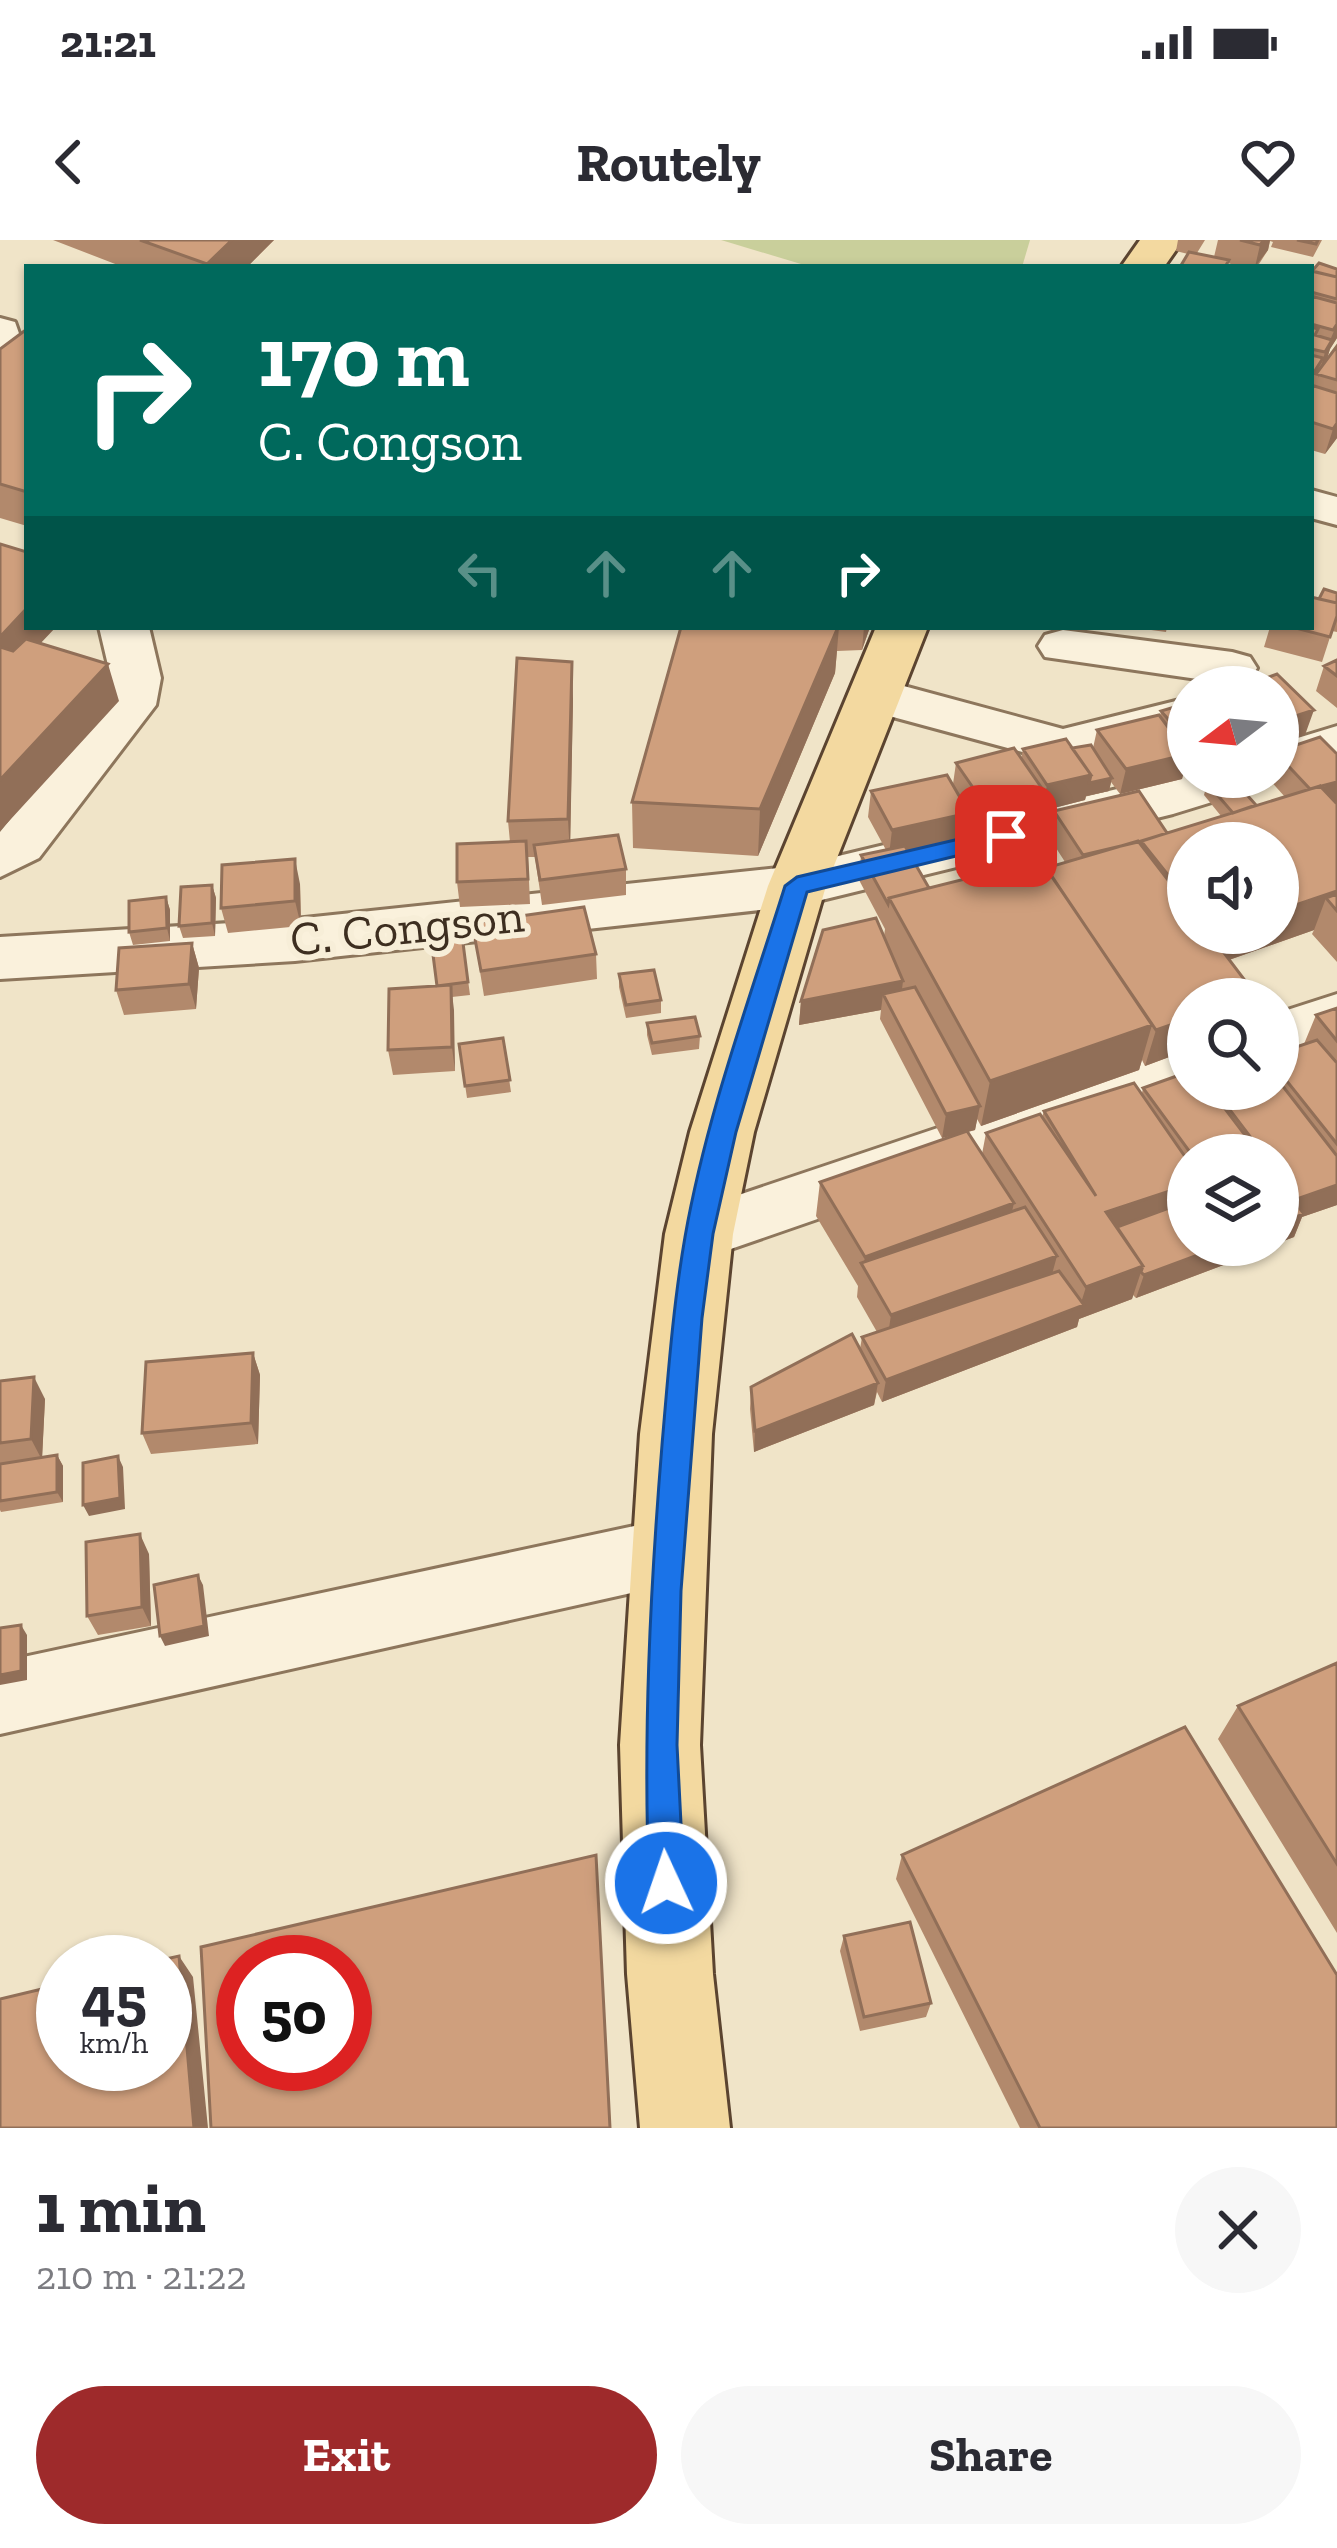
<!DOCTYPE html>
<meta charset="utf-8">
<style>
body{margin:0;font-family:"Zilla Slab",serif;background:#f7f7f7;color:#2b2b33;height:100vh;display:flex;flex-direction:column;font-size:45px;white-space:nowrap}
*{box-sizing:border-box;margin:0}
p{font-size:39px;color:#7c7c81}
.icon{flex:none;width:66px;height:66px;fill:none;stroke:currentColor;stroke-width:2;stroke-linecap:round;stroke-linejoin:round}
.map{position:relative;height:1888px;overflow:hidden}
.side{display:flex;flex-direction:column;background:#fff;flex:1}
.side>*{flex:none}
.top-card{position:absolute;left:24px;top:24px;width:1290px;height:366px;border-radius:0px;box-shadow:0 3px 9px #0004;background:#00695c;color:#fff;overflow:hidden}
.needle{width:78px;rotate:254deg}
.fabs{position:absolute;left:1167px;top:426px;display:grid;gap:24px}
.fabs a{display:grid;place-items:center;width:132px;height:132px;border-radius:50%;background:#fff;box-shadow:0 3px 9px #0004;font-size:60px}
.speed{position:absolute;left:36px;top:1695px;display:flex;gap:24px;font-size:60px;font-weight:700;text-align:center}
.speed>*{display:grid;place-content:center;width:156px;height:156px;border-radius:50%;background:#fff;box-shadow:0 3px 9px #0004;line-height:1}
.speed small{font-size:30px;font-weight:400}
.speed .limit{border:18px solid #d22;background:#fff;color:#111}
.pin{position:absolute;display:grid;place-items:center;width:102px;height:102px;color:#fff;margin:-51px;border-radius:24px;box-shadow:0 6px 18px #0006}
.me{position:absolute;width:132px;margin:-66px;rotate:357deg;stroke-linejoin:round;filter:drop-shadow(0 0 9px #0008)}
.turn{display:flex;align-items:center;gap:42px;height:252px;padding:0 36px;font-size:54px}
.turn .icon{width:156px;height:156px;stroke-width:2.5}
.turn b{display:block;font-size:84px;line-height:102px}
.lanes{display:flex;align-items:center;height:114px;padding:0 36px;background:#0003;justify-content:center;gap:60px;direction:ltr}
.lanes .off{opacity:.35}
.round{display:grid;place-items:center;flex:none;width:126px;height:126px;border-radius:63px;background:#f7f7f7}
.head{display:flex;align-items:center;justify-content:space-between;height:204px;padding:0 36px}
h1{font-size:72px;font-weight:700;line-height:90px}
.action{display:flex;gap:24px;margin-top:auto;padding:24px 36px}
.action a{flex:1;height:138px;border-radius:72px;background:#9e2a2b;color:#fff;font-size:48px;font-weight:700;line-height:138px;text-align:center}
.action a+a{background:#f7f7f7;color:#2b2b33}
.status{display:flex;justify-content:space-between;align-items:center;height:84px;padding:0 60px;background:#fff;direction:ltr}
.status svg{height:33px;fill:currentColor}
header{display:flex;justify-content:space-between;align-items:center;height:156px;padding:0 36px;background:#fff;font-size:54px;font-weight:700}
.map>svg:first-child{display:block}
.green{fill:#c9cf9b}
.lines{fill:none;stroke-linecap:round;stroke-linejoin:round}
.minor-casing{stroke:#8d765c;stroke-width:6}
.major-casing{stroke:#5b4430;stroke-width:6}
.minor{fill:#faf1dc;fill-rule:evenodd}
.major{fill:#f3d9a0;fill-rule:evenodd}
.wall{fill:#b2896c;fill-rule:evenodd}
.shaded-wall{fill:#916f58}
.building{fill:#cf9f7d;stroke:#916f58;stroke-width:3;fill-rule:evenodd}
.route{fill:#1a73e8;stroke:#114b97;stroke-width:3}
.labels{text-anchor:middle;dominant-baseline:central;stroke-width:12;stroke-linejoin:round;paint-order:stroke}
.street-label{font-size:48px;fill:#3d2e20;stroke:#f7eed8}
</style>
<div class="status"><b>21:21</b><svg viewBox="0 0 49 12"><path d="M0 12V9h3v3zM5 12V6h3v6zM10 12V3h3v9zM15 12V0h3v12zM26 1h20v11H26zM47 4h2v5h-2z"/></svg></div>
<header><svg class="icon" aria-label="back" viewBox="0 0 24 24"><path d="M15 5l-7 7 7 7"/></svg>Routely<svg class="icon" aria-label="heart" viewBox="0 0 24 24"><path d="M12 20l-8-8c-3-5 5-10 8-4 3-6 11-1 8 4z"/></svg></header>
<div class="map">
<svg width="1337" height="1888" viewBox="0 0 1337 1888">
<rect width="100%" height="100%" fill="#f0e4c8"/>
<!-- green -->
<path class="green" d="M721,0H1030L1022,27H811Z"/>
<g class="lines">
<defs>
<path id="minor" d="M0,78L15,82L21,99L15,108L0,112Z
M1311,250L1337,257V285L1311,278Z
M99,387H149L161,438L156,465L39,618L0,637V592L105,462L111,438Z
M1063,390L1232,412L1250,417L1257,428L1250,439L1232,444L1045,417L1038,406L1045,395Z
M874,438L1063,489L1188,458V492L1063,523L856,467L848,455L856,443Z
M1337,486V521L1278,540L1268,537H1278V504Z
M1188,532V537H1259L1251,550L1173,574L797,666L295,721L0,739V697L295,679L797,626Z
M1337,754V799L1278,818V773Z
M1188,804V849H1193L699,1020L676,1012L667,994L676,976Z
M667,1279L692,1289L703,1312L692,1335L667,1345L0,1494V1422Z"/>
<path id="major" d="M1140,0H1183L1164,27H1121Z
M876,387H928L826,646L754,892L733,994L712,1194L700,1505L713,1734L730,1888H640L627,1734L620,1505L640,1194L665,994L690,892L768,646Z"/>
</defs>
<!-- minor casing -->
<use href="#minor" class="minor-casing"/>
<!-- major casing -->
<use href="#major" class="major-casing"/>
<!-- minor -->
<use href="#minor" class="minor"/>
<!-- major -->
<use href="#major" class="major"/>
</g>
<!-- wall -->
<path class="wall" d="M53,0H274L247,27H123Z
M1178,0H1205L1197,13L1214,17L1218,0H1322L1313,17L1271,7L1273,2L1270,1L1268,10L1259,24L1272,27H1229L1231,24L1228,23L1227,27H1180L1188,14L1176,11Z
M1337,29V98L1330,109L1327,119L1337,106V198L1325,214L1311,210V31Z
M27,89V286L0,278V109Z
M1337,353V392L1332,391L1322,422L1264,407L1270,387H1311L1319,359Z
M681,387H870L862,410L837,411L835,433L758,616L633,608L632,562Z
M1129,387H1167L1166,392Z
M1337,420V468L1316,451L1324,426Z
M573,459L570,601L626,629V655L542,665L535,617H528L530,664L460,667L457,642L510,602L508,581Z
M1188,463V536L1184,531L1182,539L1120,554L1111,542L1109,551L1086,556L1085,560L1042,571L1038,564L1036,572L979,588L968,572L965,599L908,611L929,648L1046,628L1065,622L1049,597L1054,571L1167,593L1221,576L1204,555L1207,543L1256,565L1285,557L1267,537H1278V511L1337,514V722L1312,694L1314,690L1229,720L1256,755L1255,759H1188V810L1145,826L1142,820L1139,830L981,886L977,879L975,890L968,892L982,914L986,893L1042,877L1044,871L1142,853L1143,848L1211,851V849H1278V813L1304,804L1316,775L1337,768V965L1302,977L1294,997L1278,1003V915H1188V1005H1273L1255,1011L1253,1008L1250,1015L1136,1058L1133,1055L1132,1059L1079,1079L1077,1087L882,1162L877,1152L874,1165L754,1212L750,1169L751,1147L860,1109L862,1097L877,1092L857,1057L858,1046L816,976L820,942L955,895L942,898L880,779L881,770L799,785L801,761L884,696L885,689L859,640L861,615L886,610L868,577L871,551L953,544L956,523L1021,519L1023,509L1093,508L1097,490L1160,476L1161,471ZM1188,603L1278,693H1188Z
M300,644L301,686L228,693L221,668Z
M212,645L216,658L215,696L183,698L179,686Z
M166,657L170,670V701L133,705L129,692Z
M472,683L596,714L597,739L484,756Z
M462,695L470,755L452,757L455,831L393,835L388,810L437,746Z
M192,703L199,728L196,769L124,775L116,750Z
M619,734L661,760V773L626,778L619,747Z
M647,783L700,796L699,809L652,815L647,795Z
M503,798L511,852L467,858L459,804Z
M253,1113L260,1135L258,1204L151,1214L142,1193Z
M0,1141L45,1159L42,1217L57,1215L63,1226V1262L1,1272L0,1270Z
M149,1314L151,1386L98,1395L87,1376Z
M1337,1423V1693L1218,1499L1238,1466Z
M902,1615L1337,1888H1020L896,1639Z
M844,1696L931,1763L926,1777L860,1791L840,1711Z"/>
<!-- shaded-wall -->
<path class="shaded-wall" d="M232,0H274L247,27H208L207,24Z
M1264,0H1270L1268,10L1255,27L1260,5Z
M1337,84V98L1330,109L1325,125L1318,138L1325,112Z
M1337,183V198L1325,214L1333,189Z
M27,368V387H56L5,441L0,426V397Z
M839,387L835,433L758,616L760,569Z
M864,387H870L862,410Z
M572,422L573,459L570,616L568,579Z
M108,424L119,461L0,591V540Z
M1314,470L1305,495L1278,505V489L1280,481Z
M1188,514L1182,539L1120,554L1126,529Z
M1091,535L1112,538L1109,551L1086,556L1085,560L1042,571L1047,545Z
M1337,542V565L1312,551Z
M1041,547L1036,572L979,588L983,562Z
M969,573L965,599L889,615L892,590Z
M295,619L300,644L301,686L295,661Z
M212,645L216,658L215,696L212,683Z
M1337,651V671L1326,658L1314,690L1203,729L1214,693H1278V671Z
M166,657L170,670V701L167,688Z
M192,703L199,728L196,769L189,744Z
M903,741L900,766L883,754L881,770L799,785L801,761Z
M451,745L454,770L455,831L452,807Z
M1188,779V810L1145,826L1156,790Z
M1152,785L1139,830L981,886L990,841Z
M980,866L975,890L942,898L946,874Z
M1248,899L1242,915H1204Z
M1188,945V975L1118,998L1106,972Z
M1337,945V965L1302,977L1294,997L1278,1003V983L1288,980L1297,959Z
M1014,963L1006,997L863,1027L865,1017Z
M1225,1005H1254L1250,1015L1136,1058L1144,1035Z
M1258,1005H1273L1255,1011Z
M1057,1016L1048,1049L886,1108L891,1075Z
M1143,1026L1132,1059L1079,1079L1077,1087L882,1162L886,1140L1080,1066L1086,1047Z
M253,1113L260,1135L258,1204L251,1183Z
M34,1137L45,1159L42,1220L31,1199Z
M878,1143L874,1165L754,1212L755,1191Z
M57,1215L63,1226V1262L57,1252Z
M118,1216L123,1227L125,1269L89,1276L83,1265Z
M140,1294L149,1314L151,1386L142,1367Z
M198,1335L203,1345L209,1396L165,1406L160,1396Z
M21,1385L27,1395V1440L0,1445V1435Z
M179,1716L193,1737L208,1888H194Z"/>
<!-- building -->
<path class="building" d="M140,0H232L207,24Z
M1240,0H1264L1260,5Z
M1297,0H1318L1316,4Z
M1189,12L1229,20L1225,27H1180Z
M1319,23L1337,29V37L1312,31Z
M1311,31L1337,37V59L1311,52Z
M1311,56L1337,63V84L1333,90L1311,84Z
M1311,87L1318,89L1315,95L1332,100L1325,112L1311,109Z
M27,89V252L0,244V109Z
M1337,106V140L1316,134Z
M1311,115L1323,118L1311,137Z
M1311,145L1337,153V183L1333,189L1311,182Z
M0,304L27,312V368L0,397Z
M1324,349L1337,353V363L1319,359Z
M1311,357L1337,363V376L1330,397L1292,387H1311Z
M681,387H838L760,569L632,562Z
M26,399L108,424L0,540V407L13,411Z
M517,418L572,422L568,579L508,581Z
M1337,420V436L1324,426Z
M1277,434L1314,470L1280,481L1278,479V447L1245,446Z
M1188,463V502L1161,471Z
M1159,475L1188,514L1126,529L1097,490Z
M1320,497L1337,514V542L1310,549L1278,515V511Z
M1066,499L1091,535L1047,545L1023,509Z
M1091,505L1112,538L1089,543L1091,535L1072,508Z
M1014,508L1041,547L983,562L956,523Z
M947,535L969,573L892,590L871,551Z
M1226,537H1231L1256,565L1233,573L1207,543Z
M1320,546L1337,564V651L1278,671V603H1188V660L1141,601Z
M1139,551L1167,593L1142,601L1083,615L1054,571Z
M618,595L626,629L540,640L534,605Z
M526,601L528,639L457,642V604Z
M1138,601L1188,666V693H1209L1256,755L1245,759H1188V779L1156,790L1046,628Z
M905,606L929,648L889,658L888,664L861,615Z
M295,619V661L221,668L222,625Z
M1041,620L1152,785L990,841L889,658Z
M212,645V683L179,686L181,647Z
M1337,654V671L1326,658Z
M166,657L167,688L129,692V661Z
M584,667L596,714L481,731L472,683Z
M876,678L903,741L801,761L823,690Z
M462,695L468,742L437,746L431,699Z
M192,703L189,744L116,750L119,708Z
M654,730L661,760L626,765L619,734Z
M451,745L452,807L388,810L389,749Z
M915,747L980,866L946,874L883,754Z
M1337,768V801L1316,775Z
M695,777L700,796L652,803L647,783Z
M503,798L510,840L465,846L459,804Z
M1317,800L1337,823V904L1278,830V813Z
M1188,832V849H1210L1248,899L1204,915H1192L1143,848Z
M1278,840L1337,916V945L1297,959L1278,934V915H1264L1214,849H1278Z
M1134,843L1188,921V945L1106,972L1143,1026L1086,1047L986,893L1040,874L1096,956L1044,871Z
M967,891L1014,963L865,1017L820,942Z
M1250,903L1258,915H1218Z
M1278,940L1304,974L1278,983Z
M1188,961V1005H1225L1144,1035L1141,1032L1143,1026L1117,987Z
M1025,967L1057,1016L891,1075L861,1023Z
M1059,1031L1084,1065L886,1140L862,1097Z
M852,1094L878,1143L755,1191L751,1147Z
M253,1113L251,1183L142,1193L146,1122Z
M34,1137L31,1199L0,1203V1141Z
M57,1215V1252L0,1261V1224Z
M118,1216L120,1258L83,1265V1223Z
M140,1294L142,1367L87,1376L86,1302Z
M198,1335L204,1386L160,1396L154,1345Z
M21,1385V1431L0,1435V1388Z
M1337,1423V1624L1238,1466Z
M1185,1487L1337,1735V1888H1040L902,1615Z
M596,1615L610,1888H211L201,1707ZM243,1722H345V1824H243Z
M910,1682L931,1763L864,1777L844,1696Z
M179,1716L194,1888H0V1759L63,1744V1824H165V1722H152Z"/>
<!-- route -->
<path class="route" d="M1006,588L1014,590V602L807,652L736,892L713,994L702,1078L681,1351L677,1505L684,1643L679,1655L666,1660L654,1655L649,1643C643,1496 650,1352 662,1205C668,1136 673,1066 685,997C706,877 749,761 785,646L797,637Z"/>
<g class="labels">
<!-- street labels -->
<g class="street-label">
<text transform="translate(407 687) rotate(-6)">C. Congson</text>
</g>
</g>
</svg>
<div class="fabs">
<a><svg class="needle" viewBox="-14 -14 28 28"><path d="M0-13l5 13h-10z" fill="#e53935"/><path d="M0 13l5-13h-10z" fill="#7c7c81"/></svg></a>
<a><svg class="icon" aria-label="sound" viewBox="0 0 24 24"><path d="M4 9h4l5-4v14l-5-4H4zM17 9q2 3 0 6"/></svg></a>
<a><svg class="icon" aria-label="search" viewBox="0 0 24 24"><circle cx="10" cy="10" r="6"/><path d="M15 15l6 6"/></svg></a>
<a><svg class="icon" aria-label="layers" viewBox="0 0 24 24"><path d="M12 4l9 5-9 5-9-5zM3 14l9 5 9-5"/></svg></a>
</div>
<div class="speed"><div>45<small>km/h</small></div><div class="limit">50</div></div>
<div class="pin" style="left:1006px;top:596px;background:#d93025"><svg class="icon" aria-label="arrive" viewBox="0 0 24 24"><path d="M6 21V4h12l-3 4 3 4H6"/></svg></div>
<svg class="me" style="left:666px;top:1643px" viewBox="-20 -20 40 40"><circle r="17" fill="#1a73e8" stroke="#fff" stroke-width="3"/><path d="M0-11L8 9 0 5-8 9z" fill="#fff"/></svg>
<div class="top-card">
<div class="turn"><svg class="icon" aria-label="right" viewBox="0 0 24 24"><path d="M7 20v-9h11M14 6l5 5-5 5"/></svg><div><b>170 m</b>C. Congson</div></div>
<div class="lanes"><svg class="icon off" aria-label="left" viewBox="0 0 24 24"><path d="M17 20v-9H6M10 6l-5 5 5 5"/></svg><svg class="icon off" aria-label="ahead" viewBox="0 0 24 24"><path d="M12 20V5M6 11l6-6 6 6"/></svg><svg class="icon off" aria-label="ahead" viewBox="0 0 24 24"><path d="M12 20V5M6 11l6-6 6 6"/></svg><svg class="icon" aria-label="right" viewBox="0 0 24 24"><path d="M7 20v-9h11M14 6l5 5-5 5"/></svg></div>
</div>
</div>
<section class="side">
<div class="head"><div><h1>1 min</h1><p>210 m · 21:22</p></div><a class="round"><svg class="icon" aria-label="close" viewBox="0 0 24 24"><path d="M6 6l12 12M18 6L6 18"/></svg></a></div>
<div class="action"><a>Exit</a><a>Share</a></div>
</section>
